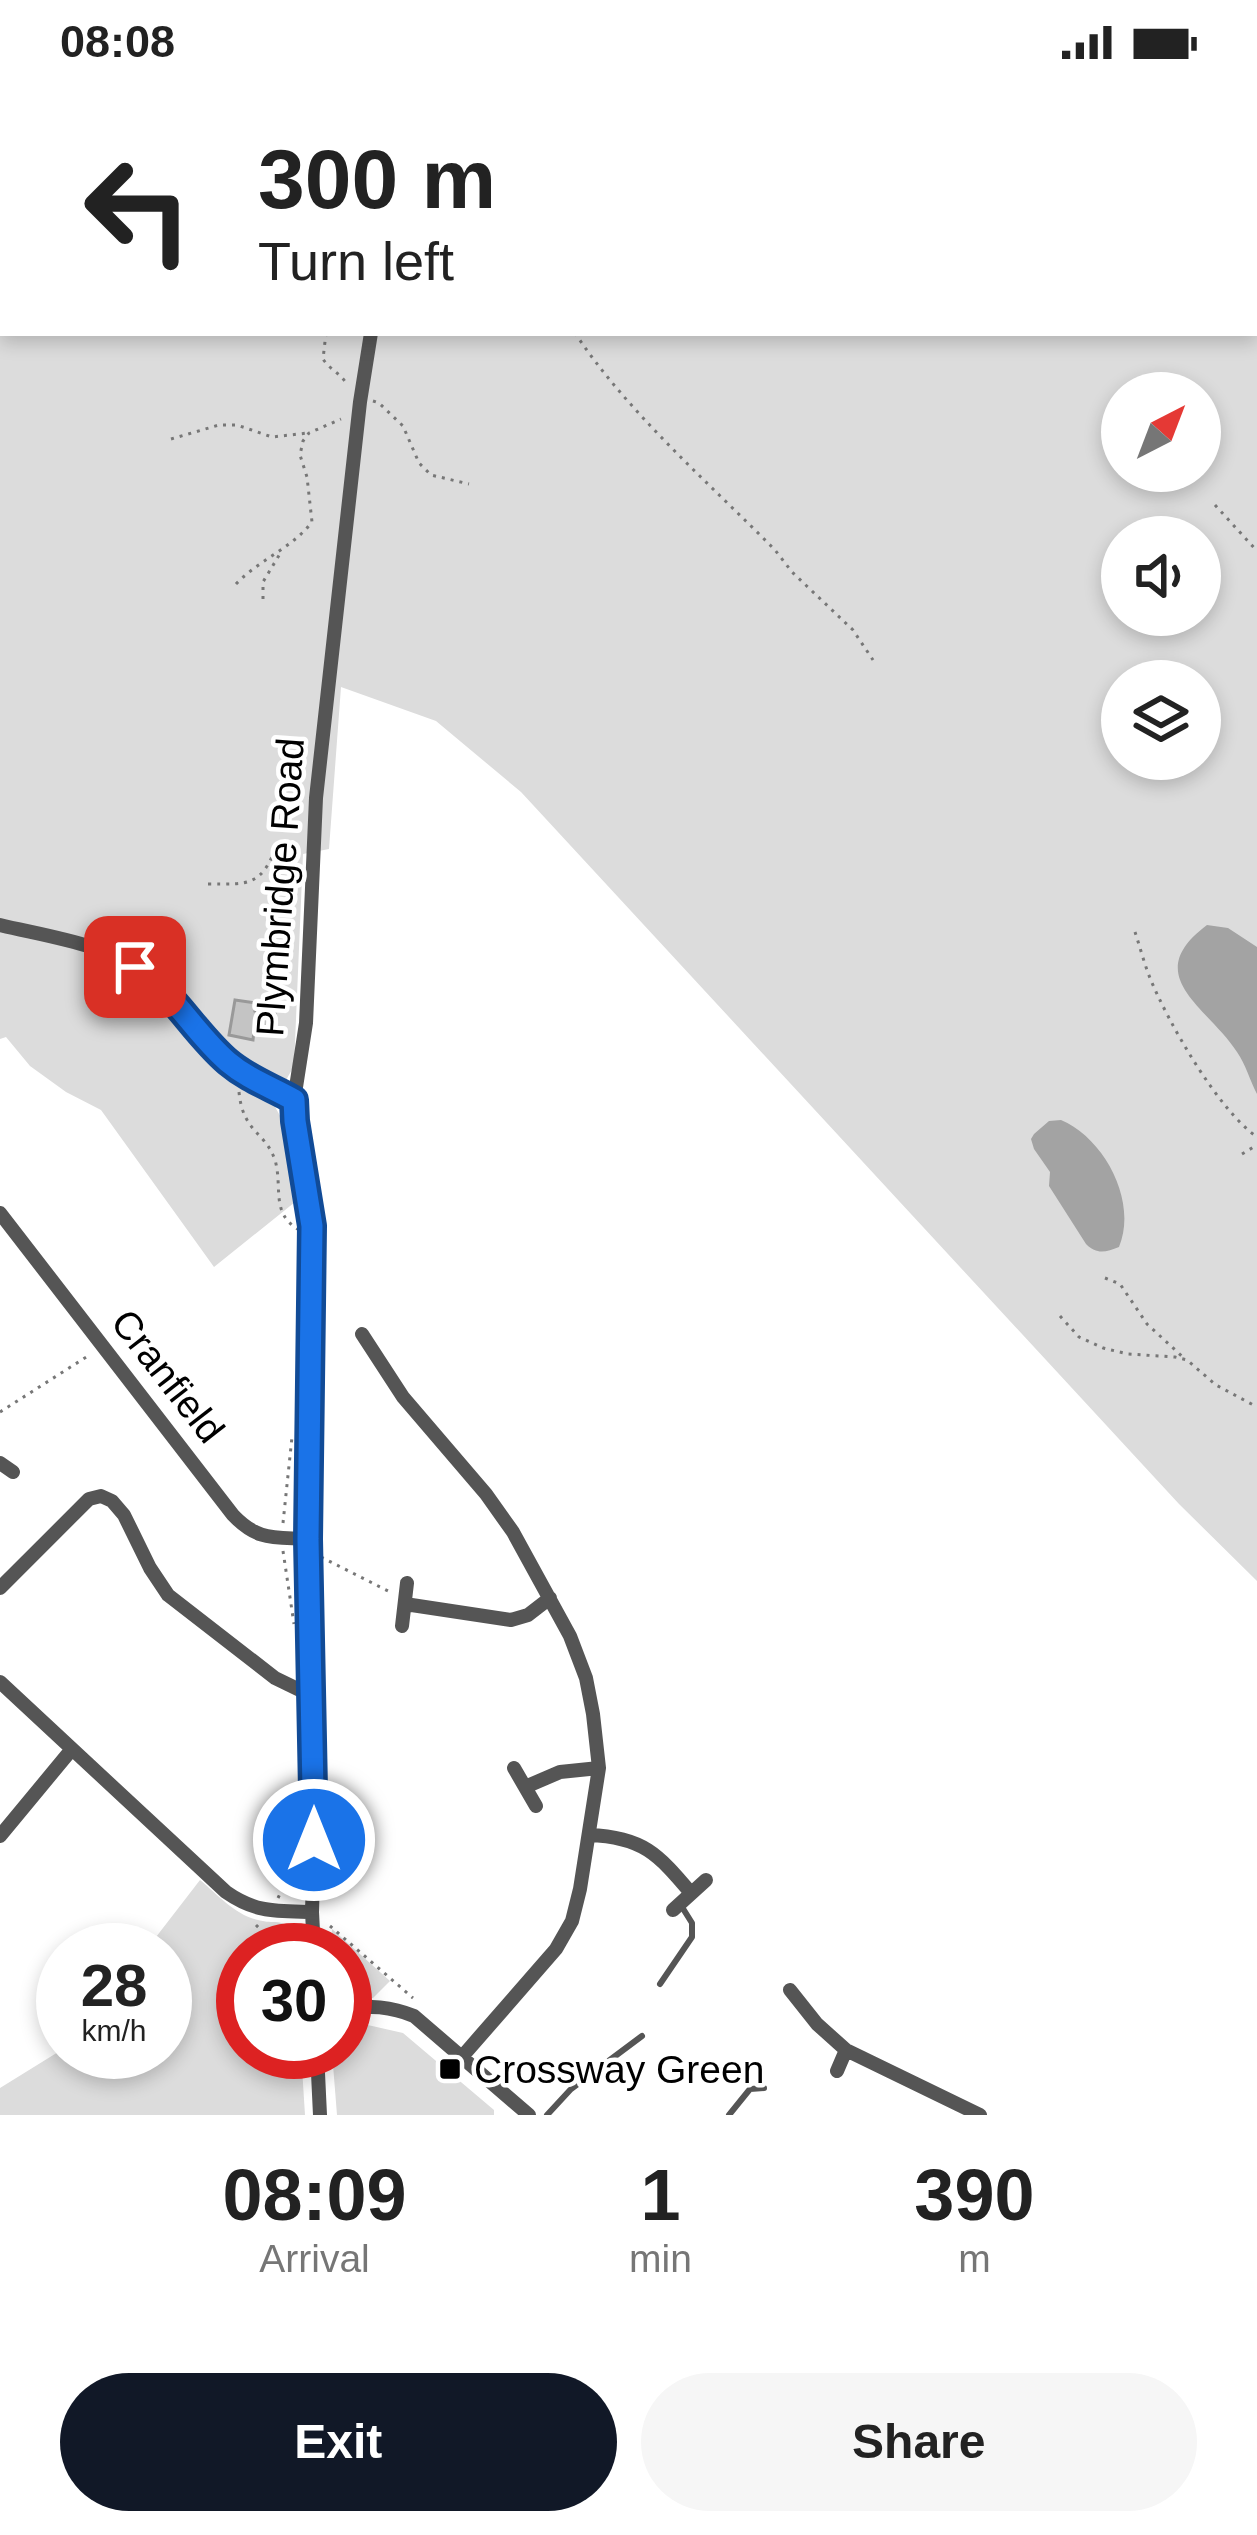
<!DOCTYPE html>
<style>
body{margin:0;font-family:Arial,sans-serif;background:#f6f6f6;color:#222;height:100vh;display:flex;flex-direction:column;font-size:45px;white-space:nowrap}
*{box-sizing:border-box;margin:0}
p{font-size:39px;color:#767676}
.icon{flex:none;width:66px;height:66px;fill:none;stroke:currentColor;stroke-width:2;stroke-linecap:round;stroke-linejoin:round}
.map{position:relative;height:2031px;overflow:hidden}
.side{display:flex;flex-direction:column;background:#fff;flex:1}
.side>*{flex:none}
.guide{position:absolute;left:0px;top:0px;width:1257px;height:252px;box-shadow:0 6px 18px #0003;background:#fff;color:#222;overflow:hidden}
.needle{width:78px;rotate:42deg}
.controls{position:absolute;left:1101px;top:288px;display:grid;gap:24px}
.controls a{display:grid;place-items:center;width:120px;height:120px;border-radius:50%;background:#fff;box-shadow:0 6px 18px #0003;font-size:60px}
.speed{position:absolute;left:36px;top:1839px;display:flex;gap:24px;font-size:60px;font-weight:700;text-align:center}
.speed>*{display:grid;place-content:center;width:156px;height:156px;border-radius:50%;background:#fff;box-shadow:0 6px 18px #0003;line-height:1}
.speed small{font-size:30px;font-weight:400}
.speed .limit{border:18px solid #d22;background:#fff;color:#111}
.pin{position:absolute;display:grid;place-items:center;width:102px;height:102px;color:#fff;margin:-51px;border-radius:24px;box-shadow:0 6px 18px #0006}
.me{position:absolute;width:132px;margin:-66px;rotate:0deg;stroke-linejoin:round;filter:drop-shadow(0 0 9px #0008)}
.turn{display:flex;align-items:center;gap:42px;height:252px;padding:0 60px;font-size:54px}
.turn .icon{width:156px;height:156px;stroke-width:2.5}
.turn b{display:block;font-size:84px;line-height:102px}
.eta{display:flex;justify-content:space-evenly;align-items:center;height:204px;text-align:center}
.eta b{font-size:72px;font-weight:700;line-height:84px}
.action{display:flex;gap:24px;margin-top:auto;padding:24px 60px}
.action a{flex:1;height:138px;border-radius:72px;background:#111827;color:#fff;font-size:48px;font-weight:700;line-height:138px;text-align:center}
.action a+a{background:#f6f6f6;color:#222}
.status{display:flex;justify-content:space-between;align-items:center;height:84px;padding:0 60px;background:#fff;direction:ltr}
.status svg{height:33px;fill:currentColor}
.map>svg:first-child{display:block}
.green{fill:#dcdcdc;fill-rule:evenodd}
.water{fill:#a3a3a3}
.building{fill:#c4c4c4;stroke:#999;stroke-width:3}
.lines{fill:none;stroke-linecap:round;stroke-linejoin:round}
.path{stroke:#777;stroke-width:3;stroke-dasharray:3 6;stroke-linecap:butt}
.service{stroke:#555;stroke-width:6}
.minor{stroke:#555;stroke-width:14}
.route-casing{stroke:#114b97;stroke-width:30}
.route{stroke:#1a73e8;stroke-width:21}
.poi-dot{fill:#000;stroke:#fff;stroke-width:4.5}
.labels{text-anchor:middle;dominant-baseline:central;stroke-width:9;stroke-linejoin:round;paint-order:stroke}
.street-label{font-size:39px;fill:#000;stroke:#fff}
.poi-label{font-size:39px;fill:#000;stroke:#fff;text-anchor:start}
</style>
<div class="status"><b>08:08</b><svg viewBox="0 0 49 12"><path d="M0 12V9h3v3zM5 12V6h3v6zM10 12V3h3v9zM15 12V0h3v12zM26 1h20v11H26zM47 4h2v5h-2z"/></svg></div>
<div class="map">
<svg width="1257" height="2031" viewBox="0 0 1257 2031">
<rect width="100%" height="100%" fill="#fff"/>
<!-- green -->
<path class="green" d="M0,0H193L195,3H3V249H1254V3H434L435,0H1257V1497L1179,1420L521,708L436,637L341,603L329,765L303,770L294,982L273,1019L285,1041L305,1110L214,1183L101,1026L66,1008L30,982L6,953L0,955ZM1122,309H1200V387H1122ZM1122,453H1200V531H1122ZM1122,597H1200V675H1122Z
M200,1796C217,1810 235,1831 258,1836C277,1841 274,1833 296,1846L301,1866H243V1968H301L305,2031H0V2004L63,1965V1968H165V1866H146Z
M332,1845L390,1897L373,1914L345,1915V1866H331Z
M359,1939L403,1949L494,2026V2031H337L332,1968H345V1951Z"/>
<!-- water -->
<path class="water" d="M1207,841L1228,844L1257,863V1010C1250,997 1246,981 1237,968C1207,922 1139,892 1207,841Z
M1061,1036C1104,1054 1138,1117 1119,1163C1106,1168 1097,1171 1086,1160L1049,1102L1050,1088L1034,1065L1031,1055L1034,1050L1049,1037Z"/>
<!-- building -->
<path class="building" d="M235,916L256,919L255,927L275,930L272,950L254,947L253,956L229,951Z"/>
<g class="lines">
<!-- path -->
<path class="path" d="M1161,0L1164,3
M1254,177L1257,184
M0,199H3
M326,249L323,275C330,286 342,290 347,301
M575,249C628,329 708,398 775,466L792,488L853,546L873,576
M373,317L379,319L403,342L419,379L431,391L469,400
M171,355L219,341H237L272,353L308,349
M1215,421L1257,467
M236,500C260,475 291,465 312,438L307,393L300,371L303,357L309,349L341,335
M263,515V498L281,468
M208,800C249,800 261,803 277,761
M1135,848C1140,863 1144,879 1150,894C1168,938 1218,1026 1257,1053
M239,1008C243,1049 265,1047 275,1076C283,1103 270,1129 299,1146
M1242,1070L1257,1061
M1105,1194L1120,1200L1147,1240L1185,1275
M1060,1232L1079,1253L1103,1264L1128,1270L1175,1273L1187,1276L1216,1301L1257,1323
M0,1328L91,1270
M283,1439L292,1353
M283,1467L294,1540
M321,1473L392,1509
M278,1814L297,1774
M256,1841L281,1866
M330,1842L413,1914"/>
<!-- service -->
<path class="service" d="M478,0L479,3
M660,1900L692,1853V1839L682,1823
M547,2031L571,2005L642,1952
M729,2031L750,2005L764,2004"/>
<!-- minor -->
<path class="minor" d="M417,3L418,0
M0,841C45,852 112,861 148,891C179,916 198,954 230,980C249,996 272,1004 294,1016
M0,1129L233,1431C258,1457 273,1453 307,1455
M362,1250L403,1313L486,1410L513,1448L570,1552L586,1594L593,1630L599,1684L580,1805L572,1837L556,1865L461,1974
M0,1379L13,1388
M0,1504L89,1415L101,1412L112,1417L124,1431L150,1484L168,1511L275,1594L310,1611
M405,1520L511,1536L528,1531L550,1514
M402,1542L407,1499
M0,1598L226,1808C256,1829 276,1827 312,1828
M514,1684L536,1722
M525,1703L560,1688L599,1684
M589,1751C643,1753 658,1770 691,1809
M0,1752L72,1665
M673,1826L706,1796
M314,1866L312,1828L315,1720L307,1455L312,1150L307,1097L295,1037L294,1016L306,939L316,714L360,318L371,249
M790,1906L817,1940L846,1966L980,2031
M345,1923C370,1922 390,1922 414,1932L529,2031
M317,1968L320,2031
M837,1987L846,1966"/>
</g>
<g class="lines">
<defs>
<path id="route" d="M135,883C173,907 194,949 228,978C248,995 271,1003 294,1016L295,1037L312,1142L308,1455L314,1756"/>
</defs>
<!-- route casing -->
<use href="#route" class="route-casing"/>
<!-- route -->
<use href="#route" class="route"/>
</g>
<!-- markers -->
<rect class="poi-dot" x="438" y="1973" width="24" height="24" rx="6"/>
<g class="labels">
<!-- street labels -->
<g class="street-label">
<text transform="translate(280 803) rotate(-86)">Plymbridge Road</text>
<text transform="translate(168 1292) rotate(52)">Cranfield</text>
</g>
<!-- poi labels -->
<g class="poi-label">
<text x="474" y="1985">Crossway Green</text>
</g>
</g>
</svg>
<div class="controls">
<a><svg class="needle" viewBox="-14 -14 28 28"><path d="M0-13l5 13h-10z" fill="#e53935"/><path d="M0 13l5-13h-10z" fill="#767676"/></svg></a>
<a><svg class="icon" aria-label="sound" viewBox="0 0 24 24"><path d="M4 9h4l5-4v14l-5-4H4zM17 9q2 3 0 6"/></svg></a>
<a><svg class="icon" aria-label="layers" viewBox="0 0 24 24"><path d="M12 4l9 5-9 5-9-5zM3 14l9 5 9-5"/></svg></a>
</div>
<div class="speed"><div>28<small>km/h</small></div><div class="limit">30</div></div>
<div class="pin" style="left:135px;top:883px;background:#d93025"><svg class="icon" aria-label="arrive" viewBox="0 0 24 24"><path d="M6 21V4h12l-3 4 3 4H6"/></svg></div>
<svg class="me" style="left:314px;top:1756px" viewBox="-20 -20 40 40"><circle r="17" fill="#1a73e8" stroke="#fff" stroke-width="3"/><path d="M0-11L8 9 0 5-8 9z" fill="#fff"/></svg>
<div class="guide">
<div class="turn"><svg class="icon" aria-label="left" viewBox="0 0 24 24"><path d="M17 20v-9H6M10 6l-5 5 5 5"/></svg><div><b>300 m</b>Turn left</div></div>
</div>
</div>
<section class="side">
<div class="eta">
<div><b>08:09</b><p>Arrival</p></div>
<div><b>1</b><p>min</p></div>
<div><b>390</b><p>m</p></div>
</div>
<div class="action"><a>Exit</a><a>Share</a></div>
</section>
